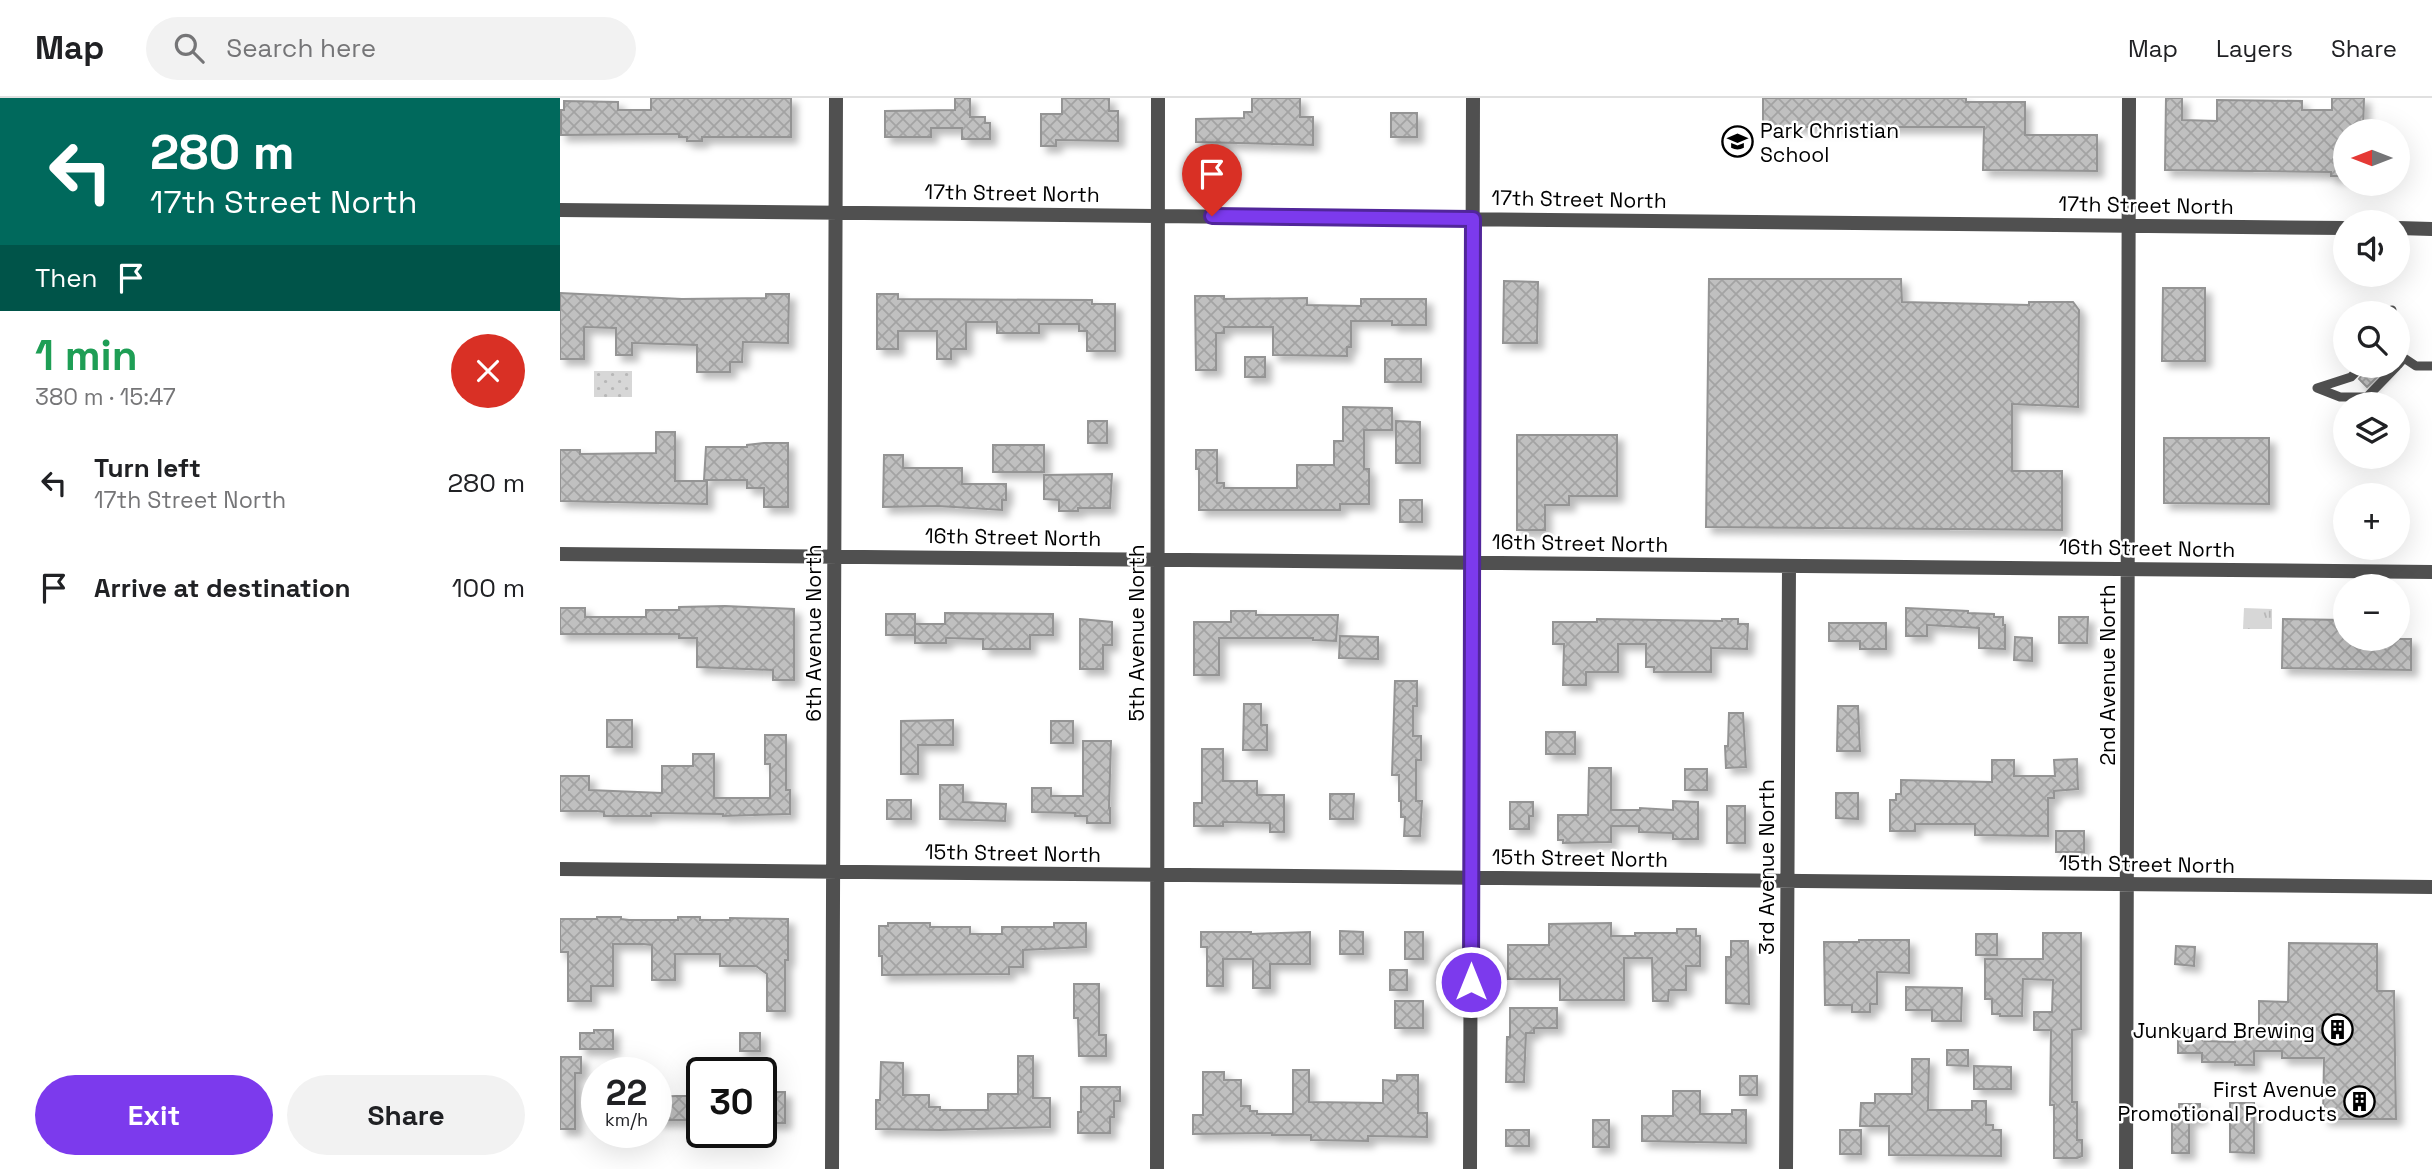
<!DOCTYPE html>
<meta charset="utf-8">
<style>
body{margin:0;font-family:"Space Grotesk",sans-serif;background:#f2f2f2;color:#202124;height:100vh;display:flex;flex-direction:column;font-size:26px;white-space:nowrap}
*{box-sizing:border-box;margin:0}
p{font-size:23px;color:#757577}
.icon{flex:none;width:38px;height:38px;fill:none;stroke:currentColor;stroke-width:2;stroke-linecap:round;stroke-linejoin:round}
.map{position:relative;flex:1;overflow:hidden}
.sheet{display:flex;flex-direction:column;background:#fff;width:560px}
.sheet>*{flex:none}
.hud{background:#00695c;color:#fff;overflow:hidden}
.needle{width:46px;rotate:270deg}
.buttons{position:absolute;left:1773px;top:21px;display:grid;gap:14px}
.buttons a{display:grid;place-items:center;width:77px;height:77px;border-radius:50%;background:#fff;box-shadow:0 7px 28px #0002;font-size:35px}
.speed{position:absolute;left:21px;top:959px;display:flex;gap:14px;font-size:35px;font-weight:700;text-align:center}
.speed>*{display:grid;place-content:center;width:91px;height:91px;border-radius:50%;background:#fff;box-shadow:0 7px 28px #0002;line-height:1}
.speed small{font-size:18px;font-weight:400}
.speed .limit{border:4px solid #111;border-radius:10px;background:#fff;color:#111}
.pin{position:absolute;display:grid;place-items:center;width:60px;height:60px;color:#fff;margin:-72px -30px;border-radius:50% 50% 50% 0;rotate:-45deg;box-shadow:0 0 7px #0007}
.pin .icon{rotate:45deg}
.me{position:absolute;width:77px;margin:-38px;rotate:0deg;stroke-linejoin:round;filter:drop-shadow(0 0 5px #0008)}
.turn{display:flex;align-items:center;gap:24px;height:147px;padding:0 35px;font-size:32px}
.turn .icon{width:91px;height:91px;stroke-width:2.5}
.turn b{display:block;font-size:49px;line-height:60px}
.then{display:flex;align-items:center;height:66px;padding:0 35px;background:#0003;gap:14px;font-size:26px}
.round{display:grid;place-items:center;flex:none;width:74px;height:74px;border-radius:37px;background:#f2f2f2}
.headline{display:flex;align-items:center;justify-content:space-between;height:119px;padding:0 35px}
h1{font-size:42px;font-weight:800;line-height:52px;color:#1e9e55}
.button{display:flex;gap:14px;margin-top:auto;padding:14px 35px}
.button a{flex:1;height:80px;border-radius:42px;background:#7c3aed;color:#fff;font-size:28px;font-weight:800;line-height:80px;text-align:center}
.button a+a{background:#f2f2f2;color:#202124}
ul{padding:0;list-style:none}
li{display:flex;align-items:center;gap:21px;height:105px;padding:0 35px}
li div{flex:1}
li b{display:block;font-size:26px}
li em{font-style:normal}
header{display:flex;align-items:center;gap:42px;box-sizing:border-box;height:98px;padding:0 35px;background:#fff;border-bottom:2px solid #e0e0e0}
header strong{font-size:33px}
nav{display:flex;gap:38px;margin-inline-start:auto;font-size:24px}
.search{width:490px;height:63px;background:#f2f2f2;display:flex;align-items:center;gap:18px;box-sizing:border-box;padding:0 24px;border-radius:38px;color:#757577;font-size:26px}
main{display:flex;flex:1;min-height:0}
.map>svg:first-child{display:block}
.grass{fill:url(#grass-dots)}
.park{fill:url(#park-tufts)}
.building{fill:url(#building-cross-hatch);stroke:#949494;stroke-width:2;filter:url(#shadow)}
.lines{fill:none;stroke-linecap:round;stroke-linejoin:round}
.lane{stroke:#505050;stroke-width:9}
.street{stroke:#505050;stroke-width:14}
.route-casing{stroke:#51269a;stroke-width:18}
.route{stroke:#7c3aed;stroke-width:12}
.labels{text-anchor:middle;dominant-baseline:central;stroke-width:5;stroke-linejoin:round;paint-order:stroke}
.poi-label{font-size:21px;fill:#000;stroke:#fff;text-anchor:end}
.street-label{font-size:21px;fill:#000;stroke:#fff}
</style>
<header>
<strong>Map</strong>
<div class="search"><svg class="icon" aria-label="search" viewBox="0 0 24 24"><circle cx="10" cy="10" r="6"/><path d="M15 15l6 6"/></svg>Search here</div>
<nav><a>Map</a><a>Layers</a><a>Share</a></nav>
</header>
<main>
<section class="sheet">
<div class="hud">
<div class="turn"><svg class="icon" aria-label="left" viewBox="0 0 24 24"><path d="M17 20v-9H6M10 6l-5 5 5 5"/></svg><div><b>280 m</b>17th Street North</div></div>
<div class="then">Then<svg class="icon" aria-label="arrive" viewBox="0 0 24 24"><path d="M6 21V4h12l-3 4 3 4H6"/></svg></div>
</div>
<div class="headline"><div><h1>1 min</h1><p>380 m · 15:47</p></div><a class="round" style="background:#d93025;color:#fff"><svg class="icon" aria-label="close" viewBox="0 0 24 24"><path d="M6 6l12 12M18 6L6 18"/></svg></a></div>
<ul>
<li><svg class="icon" aria-label="left" viewBox="0 0 24 24"><path d="M17 20v-9H6M10 6l-5 5 5 5"/></svg><div><b>Turn left</b><p>17th Street North</p></div><em>280 m</em></li>
<li><svg class="icon" aria-label="arrive" viewBox="0 0 24 24"><path d="M6 21V4h12l-3 4 3 4H6"/></svg><div><b>Arrive at destination</b></div><em>100 m</em></li>
</ul>
<div class="button"><a>Exit</a><a>Share</a></div>
</section>
<div class="map">
<svg width="1872" height="1071" viewBox="0 0 1872 1071">
<defs>
<pattern id="grass-dots" width="8" height="8" patternUnits="userSpaceOnUse" patternTransform="scale(1.75)"><rect width="8" height="8" fill="#d7d7d7"/><path d="M2 2h.1M6 6h.1" fill="none" stroke="#b7b7b7" stroke-width="1.8" stroke-linecap="round"/></pattern>
<pattern id="park-tufts" width="24" height="20" patternUnits="userSpaceOnUse" patternTransform="scale(1.75)"><rect width="24" height="20" fill="#d7d7d7"/><path d="M3 7l-1-3M5 7V3M7 7l1-3M15 17l-1-3M17 17v-4M19 17l1-3" fill="none" stroke="#b7b7b7"/></pattern>
<pattern id="building-cross-hatch" width="8" height="8" patternUnits="userSpaceOnUse" patternTransform="scale(1.75)"><rect width="8" height="8" fill="#c0c0c0"/><path d="M0 0l8 8M0 8l8-8" fill="none" stroke="#a3a3a3"/></pattern>
<filter id="shadow"><feDropShadow dx="6" dy="6" stdDeviation="3.5" flood-color="#0004"/></filter>
</defs>
<rect width="100%" height="100%" fill="#fff"/>
<!-- grass -->
<path class="grass" d="M34,273H72V299H34Z"/>
<!-- park -->
<path class="park" d="M1684,510L1712,511V531H1683Z"/>
<!-- building -->
<path class="building" d="M91,0H231V39H142V43H127V39H119V36L1,37V12H4V3L58,4V12H91Z
M395,0H410V19H425V25H430V41H402V30H371V39H325V13L395,12Z
M502,0H549V13H558V43L496,42V48H481V16H502Z
M692,0H740V19H753V47L636,44V21L684,20V14H692Z
M1203,0H1406V4H1465V37H1537V73L1423,72L1424,29H1203Z
M1606,0H1622V22L1657,23V2L1742,3V12H1772V0H1804L1803,33H1785V78H1771V74L1605,72Z
M831,15H857V39H831Z
M1149,181H1341L1342,204L1469,207V204H1513L1519,212L1518,309L1452,306V373H1502V432L1146,429Z
M944,183L978,184L977,245H943Z
M1603,190H1645V263H1602Z
M0,195L122,201L206,200V196H229L228,245L183,244L182,264H170V274H137V247L72,245V257H56V230L24,229V261H0Z
M317,196H338V201L532,202V206H555V253H527V233H519V226H479V235H437V224H406V251H391V261H377V233H338V251H317Z
M635,198H664V201L747,200V207L801,208V201H866V227H832V223H791V249H787V258L713,257V229H664V235H656V272H636Z
M685,259H705V279H685Z
M825,261H861V284H825Z
M1809,268H1828L1807,289L1799,281Z
M783,309L832,310V332H804V371H809V406H780V412H639V371H636V352H657V385H664V390H737V367H774V343H783Z
M528,323H547V345H528Z
M836,323L860,324V365H836Z
M96,334H115V383H147V406L0,403V352H20V356L96,355Z
M957,337H1057V398H1009V407H985V432H957Z
M1604,340H1709V406L1604,405Z
M204,345H228V409H204V390H187V382H144L146,349H187V347Z
M433,347H484V374H433Z
M324,357H343V370H402V386H446V402H442V412L378,408L323,409Z
M552,376L550,410H518V413H499V402L484,401V377Z
M840,402H862V424H840Z
M165,508L234,511V582H213V572L137,569V540H119V536H0V510H25V519H86V512H119V509Z
M1346,510L1408,513V515L1434,516V519H1443V527H1445V551L1419,550V530L1367,527V538H1346Z
M671,513H696V517H778L776,543L753,542V540H659V577H634V524H671Z
M385,515L493,516V537H470V551H423V541H420L386,540V545H355V526H385Z
M326,516H355V537H326Z
M1499,519H1528L1527,545H1499Z
M520,521L552,524V547H543V571H520Z
M1037,521L1162,523V521H1178V526H1188L1187,551L1151,550V574H1094V569H1086V546H1058V574H1026V587H1003L1004,546H993V524H1037Z
M1723,521L1785,522V541H1851V572L1722,570Z
M1269,525H1326V551H1300V543H1269Z
M780,538L818,539V561L779,560Z
M1455,539L1472,540V563L1454,562Z
M835,583H857V608H853V638H861V662H856V703H862L860,738H844L845,719H841V703H839V677H832Z
M684,606H701V627H707V652H683Z
M1278,608H1298L1300,653H1277Z
M1169,615H1183L1186,669L1166,670L1165,648H1168Z
M47,622H72V649H47Z
M393,622V647H358V676H341V623Z
M491,623H513V645H491Z
M986,634H1015V656H986Z
M205,637H226V692H230V716L163,718V716L91,715V718H44V714L37,713H0V678H29V692L102,695V668H133V656H154V700H210V666H205Z
M523,643H551L549,710H550V725H527V718H515V715L472,714V690H491V698H523Z
M642,651H663V683H697V697H724V734H710V725L663,724V728H634V705H642Z
M1517,661L1518,691L1494,693V700H1488V738L1415,737V726H1355V733H1330V702H1336V696H1341V682L1432,684V662H1454V678H1495L1494,662Z
M1029,670H1051V712H1080V710L1113,712V703L1138,704V741H1113V735L1079,734V728H1051V744L1003,745V742H998V717H1028Z
M1125,671H1147V692H1125Z
M380,687H403V704L446,706L445,723L380,721Z
M1276,695H1298V721L1276,720Z
M770,696H794L793,721H770Z
M327,702H351V721H327Z
M950,704H973V718H969V731H950Z
M1167,708H1185V745H1167Z
M1496,733H1524V754H1496Z
M37,819H61V821L69,822H118V819H140V822H170V820L228,821V862H225V913H207V876L196,868H160V856H115V882H92V847L83,846H53V888H31V903H8V854H0V821H37Z
M328,825H370V829H410V836H442V829H494V825H526V849L463,852V869H449V876L322,877V858H319V828H328Z
M1051,825V838H1075V835H1117V831H1136V838H1140V868H1126V892H1109L1108,903H1093L1092,860H1064V902H1000V881H948V847H989V826Z
M780,833L803,834V856H780Z
M641,834H691V836L750,834V866H710V890H693V861H663V888H647V849H641Z
M845,834H863V861H845Z
M1483,835H1521V931L1512,932V1004H1517V1042H1522V1058L1517,1060H1494V1007H1490L1491,932H1474V914H1492L1493,882L1463,881L1462,918H1440V916H1432V901H1425V861H1483Z
M1416,836H1437V857H1416Z
M1299,842H1349V875L1317,874V906H1310V914H1292V907H1265L1264,844H1299Z
M1171,843H1188L1189,906L1166,905V859H1171Z
M1729,845L1817,846V893H1834L1836,1021H1763L1764,960H1722V953H1694V967H1675V964H1642V955H1618V932H1645V943L1675,944V939H1688V932H1699V903L1728,904Z
M1616,848L1635,849L1634,868L1615,866Z
M830,872H847V892H830Z
M514,886H539V937H546V958H519L518,920H514Z
M1346,889L1402,890L1401,923H1372V912H1346Z
M835,903H863V930H835Z
M950,910H997V930H974V935H966L964,984H946L947,939H950Z
M34,932H53V951H20V935H34Z
M180,935H200V953H180Z
M1387,952H1408V968L1387,967Z
M458,958H473V1000H490V1029L380,1032L316,1031V1002H320L321,964L343,965V997H369V1009H380V1012H428V996H458Z
M1,959H21V975H15V1031H0Z
M1352,961H1369L1368,1012H1412V1003H1426V1027H1433V1032H1441V1058L1329,1057V1028H1300L1301,1005H1315V996H1352Z
M1414,968L1451,969V991H1414Z
M733,972H749V1004L823,1005V982L837,983V977H858V1015H867V1039L808,1038V1043L751,1042V1037H712V1035L633,1036V1017H643V974H664V982H681V1008H690V1013H697V1016H733Z
M1180,978H1197V997H1180Z
M521,989H560V1003H554V1019H550V1035H518V1014H521Z
M1113,993H1140V1016H1172V1012H1186V1045L1082,1043V1018H1113Z
M201,994H225V1025H201Z
M116,998H142V1022H96V999Z
M1670,1005H1694V1055L1670,1054Z
M1619,1006H1640V1021H1629V1055H1612V1020H1614V1015H1619Z
M1033,1022H1049V1049H1033Z
M946,1032H969V1048H946Z
M1280,1032H1301V1056H1280Z"/>
<g class="lines">
<!-- lane -->
<path class="lane" d="M1832,212V215
M1838,267L1844,260L1856,268H1872
M1757,290L1780,299H1807L1837,268
M1757,290L1791,279L1802,268"/>
<!-- street -->
<path class="street" d="M0,112L1785,130
M1838,130L1872,131
M0,456L1872,474
M0,771L1872,789
M272,1071L276,0
M597,1071L598,0
M910,1071L913,0
M1226,1071L1229,468
M1566,1071L1569,0"/>
</g>
<g class="lines">
<defs>
<path id="route" d="M652,118L913,121L911,884"/>
</defs>
<!-- route casing -->
<use href="#route" class="route-casing"/>
<!-- route -->
<use href="#route" class="route"/>
</g>
<!-- icons -->
<defs>
<symbol id="school-ring" viewBox="-11 -11 22 22"><circle r="9.5" fill="#fff" stroke="#000" stroke-width="1.5"/><path d="M0-5L7-2L0 1L-7-2ZM-4 1L0 2.5L4 1V4Q0 6-4 4Z" fill="#000"/></symbol>
<symbol id="building-ring" viewBox="-11 -11 22 22"><circle r="9.5" fill="#fff" stroke="#000" stroke-width="1.5"/><path d="M-4-6H4V6H1V3H-1V6H-4ZM-2.5-4.3h1.7v1.8h-1.7ZM.8-4.3h1.7v1.8H.8ZM-2.5-1h1.7V.8h-1.7ZM.8-1h1.7V.8H.8Z" fill="#000"/></symbol>
</defs>
<g fill-rule="evenodd">
<use href="#school-ring" x="1160" y="26" width="35" height="35"/>
<use href="#building-ring" x="1760" y="914" width="35" height="35"/>
<use href="#building-ring" x="1782" y="986" width="35" height="35"/>
</g>
<g class="labels">
<!-- poi labels -->
<g class="poi-label">
<text x="1200" y="32" text-anchor="start">Park Christian<tspan x="1200" dy="24">School</tspan></text>
<text x="1755" y="932">Junkyard Brewing</text>
<text x="1777" y="991">First Avenue<tspan x="1777" dy="24">Promotional Products</tspan></text>
</g>
<!-- street labels -->
<g class="street-label">
<text transform="translate(452 95) rotate(1)">17th Street North</text>
<text transform="translate(1019 101) rotate(1)">17th Street North</text>
<text transform="translate(1586 107) rotate(1)">17th Street North</text>
<text transform="translate(453 439) rotate(1)">16th Street North</text>
<text transform="translate(1020 445) rotate(1)">16th Street North</text>
<text transform="translate(1587 450) rotate(1)">16th Street North</text>
<text transform="translate(253 535) rotate(-90)">6th Avenue North</text>
<text transform="translate(576 535) rotate(-90)">5th Avenue North</text>
<text transform="translate(1547 577) rotate(-90)">2nd Avenue North</text>
<text transform="translate(453 755) rotate(1)">15th Street North</text>
<text transform="translate(1020 760) rotate(1)">15th Street North</text>
<text transform="translate(1587 766) rotate(1)">15th Street North</text>
<text transform="translate(1206 769) rotate(-90)">3rd Avenue North</text>
</g>
</g>
</svg>
<div class="buttons">
<a><svg class="needle" viewBox="-14 -14 28 28"><path d="M0-13l5 13h-10z" fill="#e53935"/><path d="M0 13l5-13h-10z" fill="#757577"/></svg></a>
<a><svg class="icon" aria-label="sound" viewBox="0 0 24 24"><path d="M4 9h4l5-4v14l-5-4H4zM17 9q2 3 0 6"/></svg></a>
<a><svg class="icon" aria-label="search" viewBox="0 0 24 24"><circle cx="10" cy="10" r="6"/><path d="M15 15l6 6"/></svg></a>
<a><svg class="icon" aria-label="layers" viewBox="0 0 24 24"><path d="M12 4l9 5-9 5-9-5zM3 14l9 5 9-5"/></svg></a>
<a>+</a>
<a>−</a>
</div>
<div class="speed"><div>22<small>km/h</small></div><div class="limit">30</div></div>
<div class="pin" style="left:652px;top:118px;background:#d93025"><svg class="icon" aria-label="arrive" viewBox="0 0 24 24"><path d="M6 21V4h12l-3 4 3 4H6"/></svg></div>
<svg class="me" style="left:911px;top:884px" viewBox="-20 -20 40 40"><circle r="17" fill="#7c3aed" stroke="#fff" stroke-width="3"/><path d="M0-11L8 9 0 5-8 9z" fill="#fff"/></svg>
</div>
</main>
